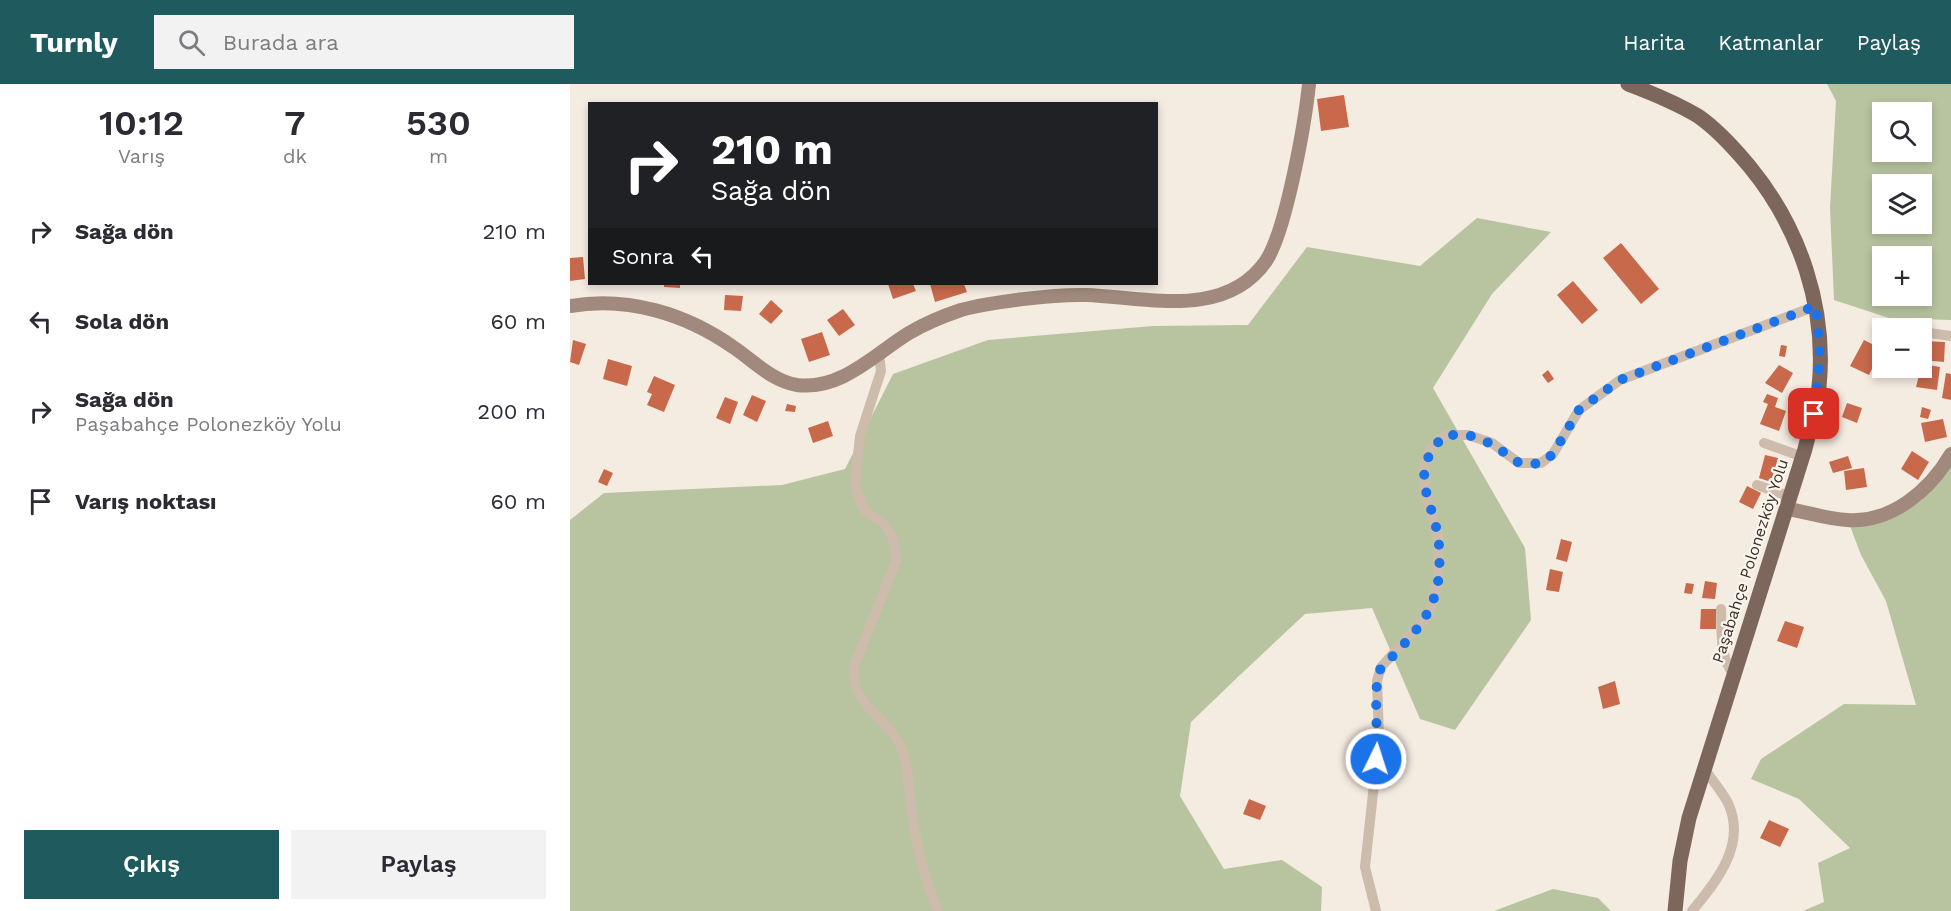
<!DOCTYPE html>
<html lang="tr">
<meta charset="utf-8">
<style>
body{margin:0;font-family:"Work Sans",sans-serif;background:#f2f2f3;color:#2b2b33;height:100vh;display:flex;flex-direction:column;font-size:22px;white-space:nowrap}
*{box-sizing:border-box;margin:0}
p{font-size:20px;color:#7c7c81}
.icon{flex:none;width:33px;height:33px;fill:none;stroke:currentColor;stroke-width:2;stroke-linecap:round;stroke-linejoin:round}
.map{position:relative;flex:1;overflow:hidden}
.side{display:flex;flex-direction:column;background:#fff;width:570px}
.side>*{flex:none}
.guide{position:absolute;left:18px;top:18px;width:570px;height:183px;border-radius:0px;box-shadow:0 3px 9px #0003;background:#202124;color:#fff;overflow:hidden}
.tools{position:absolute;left:1302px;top:18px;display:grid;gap:12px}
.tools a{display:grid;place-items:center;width:60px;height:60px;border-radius:0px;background:#fff;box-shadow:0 3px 9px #0003;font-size:30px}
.pin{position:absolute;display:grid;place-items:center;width:51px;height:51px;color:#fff;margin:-26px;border-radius:12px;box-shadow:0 3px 9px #0006}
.me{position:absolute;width:66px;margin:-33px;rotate:4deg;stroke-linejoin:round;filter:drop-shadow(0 0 4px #0008)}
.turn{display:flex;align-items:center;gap:21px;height:126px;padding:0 24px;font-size:27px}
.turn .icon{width:78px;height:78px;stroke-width:2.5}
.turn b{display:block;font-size:42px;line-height:51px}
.then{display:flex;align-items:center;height:57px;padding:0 24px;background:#0003;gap:12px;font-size:22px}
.eta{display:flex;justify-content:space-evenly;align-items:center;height:102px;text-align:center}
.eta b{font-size:36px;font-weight:600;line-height:42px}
.button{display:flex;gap:12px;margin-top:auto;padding:12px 24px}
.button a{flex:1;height:69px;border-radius:0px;background:#1f5a5e;color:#fff;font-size:24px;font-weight:600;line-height:69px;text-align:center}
.button a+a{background:#f2f2f3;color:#2b2b33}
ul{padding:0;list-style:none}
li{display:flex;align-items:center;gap:18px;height:90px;padding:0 24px}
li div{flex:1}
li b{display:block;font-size:22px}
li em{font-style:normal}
header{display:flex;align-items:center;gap:36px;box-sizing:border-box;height:84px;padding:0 30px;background:#1f5a5e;color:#fff}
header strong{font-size:28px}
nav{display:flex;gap:33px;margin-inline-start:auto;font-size:21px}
.search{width:420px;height:54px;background:#f2f2f3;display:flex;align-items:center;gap:15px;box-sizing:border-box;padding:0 21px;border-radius:0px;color:#7c7c81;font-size:22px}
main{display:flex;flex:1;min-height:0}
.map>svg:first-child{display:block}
.green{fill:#b8c4a0;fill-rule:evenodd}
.building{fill:#c8694b}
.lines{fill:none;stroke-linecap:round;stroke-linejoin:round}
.street{stroke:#cdbbac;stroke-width:10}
.secondary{stroke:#a18a7d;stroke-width:14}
.primary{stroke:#7d675c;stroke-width:15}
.route{stroke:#1a73e8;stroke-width:10;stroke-dasharray:0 18}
.labels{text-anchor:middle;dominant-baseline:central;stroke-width:4.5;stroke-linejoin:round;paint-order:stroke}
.street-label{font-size:16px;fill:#3b302b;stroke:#fbf5ee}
</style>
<header>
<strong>Turnly</strong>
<div class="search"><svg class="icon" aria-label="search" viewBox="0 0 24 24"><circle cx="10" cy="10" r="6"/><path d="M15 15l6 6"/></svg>Burada ara</div>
<nav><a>Harita</a><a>Katmanlar</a><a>Paylaş</a></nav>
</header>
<main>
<section class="side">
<div class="eta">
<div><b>10:12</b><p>Varış</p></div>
<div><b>7</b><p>dk</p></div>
<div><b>530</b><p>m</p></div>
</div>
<ul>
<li><svg class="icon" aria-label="right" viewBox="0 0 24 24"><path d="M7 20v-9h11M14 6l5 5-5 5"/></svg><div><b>Sağa dön</b></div><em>210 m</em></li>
<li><svg class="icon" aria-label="left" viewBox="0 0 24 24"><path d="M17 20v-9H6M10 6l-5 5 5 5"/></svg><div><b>Sola dön</b></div><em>60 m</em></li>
<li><svg class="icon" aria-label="right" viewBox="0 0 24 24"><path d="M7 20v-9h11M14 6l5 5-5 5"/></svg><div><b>Sağa dön</b><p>Paşabahçe Polonezköy Yolu</p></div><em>200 m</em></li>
<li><svg class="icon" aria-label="arrive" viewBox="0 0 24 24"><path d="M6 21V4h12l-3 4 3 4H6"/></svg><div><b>Varış noktası</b></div><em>60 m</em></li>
</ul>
<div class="button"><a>Çıkış</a><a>Paylaş</a></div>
</section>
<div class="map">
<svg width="1381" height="827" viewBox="0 0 1381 827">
<rect width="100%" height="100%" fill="#f4ebe1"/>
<!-- green -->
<path class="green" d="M1257,0H1381V236L1319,234L1264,216L1260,124L1266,17ZM1312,28H1352V68H1312ZM1352,100V140H1312V100ZM1312,172H1352V212H1312Z
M907,134L981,148L922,210L863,304L955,464L961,536L885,646L850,635L802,524L735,530L670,591L621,638L610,712L654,785L712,776L752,803L751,827H0V436L34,409L212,401L275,385L323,290L418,256L583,242L678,241L737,163L850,182Z
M1381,378V827H1233L1254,818L1248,779L1280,764L1229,715L1181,695L1191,675L1274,620L1346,621L1316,517L1291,471L1279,439L1330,430L1352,416Z
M983,805L1028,814L1041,827H924Z"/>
<!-- building -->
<path class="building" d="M774,11L779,43L751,47L747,15Z
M1051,159L1089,205L1071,220L1033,174Z
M13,173L15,195L0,197V174Z
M1003,197L1028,226L1012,240L987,211Z
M94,200H110V204L94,203Z
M318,200H343L346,207L323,215Z
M360,200H394L397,208L365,218Z
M155,211L173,212L171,227L154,226Z
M201,216L213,227L201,240L189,230Z
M273,225L285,241L269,252L257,236Z
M252,248L260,271L239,278L231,255Z
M3,256L16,260L9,281L0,278Z
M1294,256L1312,265L1299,291L1280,282Z
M1353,257L1375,258L1374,278L1352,276Z
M1211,261L1217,262L1215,273L1209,272Z
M38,275L62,282L57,302L33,295Z
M1352,280L1370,283L1367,306L1346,303Z
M1209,281L1223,289L1212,309L1195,299Z
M978,286L984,295L978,299L972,291Z
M1376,289L1381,290V316L1372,314Z
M84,292L105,301L94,328L77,321L82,310L77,308Z
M1197,310L1208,314L1205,323L1216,327L1209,347L1190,340L1198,320L1193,318Z
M182,311L196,317L187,338L173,331Z
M155,313L168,318L160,340L146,334Z
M1277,319L1292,324L1287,339L1272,333Z
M217,320L226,322L225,328L215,327Z
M1352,323L1361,326L1358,335L1350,333Z
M1373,335L1377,353L1355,358L1351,339Z
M258,337L263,352L243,359L238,344Z
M1342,367L1359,378L1348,396L1331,385Z
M1195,371L1208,374L1201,398L1189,394Z
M1278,372L1282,384L1263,389L1259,378Z
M1294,384L1297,403L1276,406L1274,387Z
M34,385L43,389L37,402L28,398Z
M1177,402L1191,409L1183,425L1169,418Z
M991,455L1002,458L997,478L986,475Z
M980,485L993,488L989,508L976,506Z
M1135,497L1147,499L1145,515L1132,514Z
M1116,499L1124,500L1122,510L1114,509Z
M1131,525H1146V545H1130Z
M1215,537L1234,543L1227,564L1207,557Z
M1045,597L1050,620L1033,625L1028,603Z
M679,715L696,722L690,736L673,730Z
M1199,736L1219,745L1210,763L1190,754Z"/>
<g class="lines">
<!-- street -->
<path class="street" d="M1352,248L1381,252
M309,269L311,287L290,352L285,401L294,426L314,440L322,452L327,475L285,580C276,618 316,632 330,661C339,681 338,703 341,724C346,760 354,794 368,827
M1194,359L1233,373
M1187,401L1221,413
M1151,525C1152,547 1149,571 1163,590
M806,827L795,783L809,654L807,597L811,583L859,530L868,497V453L854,406V383L860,365L875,351H898L922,359L949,379H971L983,370L1009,326L1050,296L1246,222
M1122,827C1147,797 1177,760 1158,719C1152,707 1141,695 1134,684"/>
<!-- secondary -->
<path class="secondary" d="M0,222C58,212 116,230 163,263C184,277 202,297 227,301C271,307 306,269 339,249C356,239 373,232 391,226C420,218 485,210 516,211C575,213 655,236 696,177C716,147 735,39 739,0
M1218,425C1237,428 1257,435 1277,436C1322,439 1360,406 1381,370"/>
<!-- primary -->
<path class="primary" d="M1058,0C1082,9 1106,19 1128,32C1147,45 1165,65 1180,83C1230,144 1257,224 1249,303C1246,324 1240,345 1235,365L1119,734L1110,777L1105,827"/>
</g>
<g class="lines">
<!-- route -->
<path class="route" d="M806,675C809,653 802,599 811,584C813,579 820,575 824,571C846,547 862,531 868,498C870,485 870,465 868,452C860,410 838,387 875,351H898L922,360L949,379L971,380L983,370L1009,326L1050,296L1246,222L1250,274L1244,330"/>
</g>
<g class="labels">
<!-- street labels -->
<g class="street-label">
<text transform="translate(1180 477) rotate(-72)">Paşabahçe Polonezköy Yolu</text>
</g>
</g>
</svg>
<div class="tools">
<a><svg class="icon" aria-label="search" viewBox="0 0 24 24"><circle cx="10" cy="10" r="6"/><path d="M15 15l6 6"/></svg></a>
<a><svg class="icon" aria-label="layers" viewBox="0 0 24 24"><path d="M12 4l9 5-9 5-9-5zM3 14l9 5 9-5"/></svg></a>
<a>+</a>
<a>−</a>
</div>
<div class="pin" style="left:1244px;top:330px;background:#d93025"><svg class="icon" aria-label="arrive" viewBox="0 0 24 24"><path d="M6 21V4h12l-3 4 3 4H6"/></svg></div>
<svg class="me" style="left:806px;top:675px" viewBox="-20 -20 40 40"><circle r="17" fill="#1a73e8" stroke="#fff" stroke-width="3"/><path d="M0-11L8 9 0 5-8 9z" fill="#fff"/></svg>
<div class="guide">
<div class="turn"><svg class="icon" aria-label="right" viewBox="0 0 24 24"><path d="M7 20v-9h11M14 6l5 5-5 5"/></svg><div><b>210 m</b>Sağa dön</div></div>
<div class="then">Sonra<svg class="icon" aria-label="left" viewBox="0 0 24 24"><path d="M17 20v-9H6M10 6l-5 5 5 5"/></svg></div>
</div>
</div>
</main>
